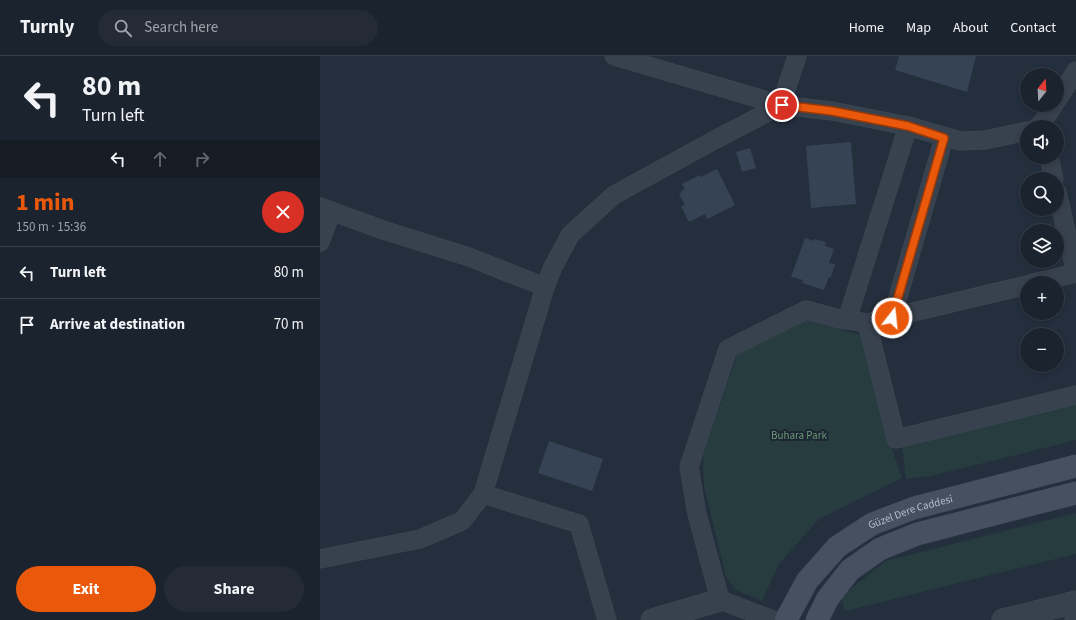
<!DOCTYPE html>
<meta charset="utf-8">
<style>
body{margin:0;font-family:"Source Sans 3",sans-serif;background:#242b36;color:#f1f3f6;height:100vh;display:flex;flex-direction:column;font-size:15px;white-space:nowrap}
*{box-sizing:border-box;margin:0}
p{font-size:13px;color:#a0a4aa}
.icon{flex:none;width:22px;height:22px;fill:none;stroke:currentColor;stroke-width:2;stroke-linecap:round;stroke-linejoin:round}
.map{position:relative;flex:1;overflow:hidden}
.side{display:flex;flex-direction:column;background:#1b232e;width:320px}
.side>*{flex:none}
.top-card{background:#1b232e;color:#f1f3f6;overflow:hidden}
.needle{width:26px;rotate:18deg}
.tools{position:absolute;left:700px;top:12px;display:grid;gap:8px}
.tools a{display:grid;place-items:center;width:44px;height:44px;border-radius:50%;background:#1b232e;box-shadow:0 2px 6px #0003,0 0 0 1px #39404a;font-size:20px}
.pin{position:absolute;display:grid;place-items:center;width:34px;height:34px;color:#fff;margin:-17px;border:2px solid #fff;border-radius:50%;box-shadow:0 1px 4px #0007}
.me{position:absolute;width:44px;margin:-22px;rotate:16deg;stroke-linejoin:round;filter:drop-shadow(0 0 3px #0008)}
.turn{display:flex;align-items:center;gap:14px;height:84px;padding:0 16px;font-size:18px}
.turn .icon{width:52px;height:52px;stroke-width:2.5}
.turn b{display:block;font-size:28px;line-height:34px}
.lanes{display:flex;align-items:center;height:38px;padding:0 16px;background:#0003;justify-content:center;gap:20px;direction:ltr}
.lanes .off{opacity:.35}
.round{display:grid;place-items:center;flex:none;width:42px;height:42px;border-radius:21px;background:#242b36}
.head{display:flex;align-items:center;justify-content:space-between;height:68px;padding:0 16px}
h1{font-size:24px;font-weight:700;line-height:30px;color:#ea580c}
.cta{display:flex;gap:8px;margin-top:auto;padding:8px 16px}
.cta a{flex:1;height:46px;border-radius:24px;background:#ea580c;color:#fff;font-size:16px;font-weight:700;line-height:46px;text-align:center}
.cta a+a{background:#242b36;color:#f1f3f6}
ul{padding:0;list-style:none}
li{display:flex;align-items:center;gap:12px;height:52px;padding:0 16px;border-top:1px solid #39404a}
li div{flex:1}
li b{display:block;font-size:15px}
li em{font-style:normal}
header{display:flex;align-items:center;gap:24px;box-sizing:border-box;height:56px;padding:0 20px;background:#1b232e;border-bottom:1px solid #39404a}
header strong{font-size:19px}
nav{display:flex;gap:22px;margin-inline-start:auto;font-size:14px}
.search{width:280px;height:36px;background:#242b36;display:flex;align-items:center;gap:10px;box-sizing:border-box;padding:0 14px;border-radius:22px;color:#a0a4aa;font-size:15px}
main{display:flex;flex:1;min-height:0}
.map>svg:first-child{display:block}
.green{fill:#263c3f}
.building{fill:#364354}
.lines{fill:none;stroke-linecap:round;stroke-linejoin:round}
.minor-casing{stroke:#414a57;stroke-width:19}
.tertiary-casing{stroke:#414a57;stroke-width:23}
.secondary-casing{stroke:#414a57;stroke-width:23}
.minor{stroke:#38414e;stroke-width:18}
.tertiary{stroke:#38414e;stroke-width:22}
.secondary{stroke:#465061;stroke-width:22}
.route-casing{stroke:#983908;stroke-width:10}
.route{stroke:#ea580c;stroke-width:7}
.labels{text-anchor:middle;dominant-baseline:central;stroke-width:4;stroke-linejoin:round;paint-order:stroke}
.park-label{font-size:11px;fill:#6b9a76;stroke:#1d2633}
.street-label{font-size:11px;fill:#b4bcc9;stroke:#1d2633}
</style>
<header>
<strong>Turnly</strong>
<div class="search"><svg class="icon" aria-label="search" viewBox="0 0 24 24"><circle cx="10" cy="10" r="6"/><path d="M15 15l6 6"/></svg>Search here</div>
<nav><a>Home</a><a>Map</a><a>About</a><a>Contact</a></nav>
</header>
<main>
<section class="side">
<div class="top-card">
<div class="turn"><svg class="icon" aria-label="left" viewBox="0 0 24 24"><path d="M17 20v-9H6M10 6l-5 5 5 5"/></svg><div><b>80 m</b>Turn left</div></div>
<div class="lanes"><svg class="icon" aria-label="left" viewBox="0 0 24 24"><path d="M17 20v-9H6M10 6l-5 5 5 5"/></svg><svg class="icon off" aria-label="ahead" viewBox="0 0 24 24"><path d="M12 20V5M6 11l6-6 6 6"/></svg><svg class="icon off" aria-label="right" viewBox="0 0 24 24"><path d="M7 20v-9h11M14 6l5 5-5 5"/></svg></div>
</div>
<div class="head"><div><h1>1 min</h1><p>150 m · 15:36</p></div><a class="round" style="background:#d93025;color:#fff"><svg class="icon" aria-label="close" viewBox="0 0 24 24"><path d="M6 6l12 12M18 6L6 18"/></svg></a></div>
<ul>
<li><svg class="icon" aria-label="left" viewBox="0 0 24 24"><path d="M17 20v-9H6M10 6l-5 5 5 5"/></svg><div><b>Turn left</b></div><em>80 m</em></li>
<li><svg class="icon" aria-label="arrive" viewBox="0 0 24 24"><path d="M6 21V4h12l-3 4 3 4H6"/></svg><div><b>Arrive at destination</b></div><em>70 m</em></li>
</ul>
<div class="cta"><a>Exit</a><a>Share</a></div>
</section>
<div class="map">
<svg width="756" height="564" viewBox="0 0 756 564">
<rect width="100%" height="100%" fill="#242f3e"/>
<!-- green -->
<path class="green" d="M486,264L541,279L561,361L582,422L499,463L459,508L442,545L416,534L406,521L384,430L383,400L418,296Z
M756,346V384L611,420L586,423L582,389Z
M756,457V498L525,555L521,541L565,505Z"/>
<!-- building -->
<path class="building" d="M579,0H656L647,36L575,14Z
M531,86L536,148L491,152L486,90Z
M430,92L436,112L422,116L416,96Z
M397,113L415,149L387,163L385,158L369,166L361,150L365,149L359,138L362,136L361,135L365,133L362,128L380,119L381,121Z
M485,182L494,185V183L506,186L505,190L514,193L509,207L515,208L511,221H509L504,234L482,227L483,224L471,221Z
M229,385L283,403L272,435L218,417Z"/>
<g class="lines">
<defs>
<path id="minor" d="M294,0L461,49L512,55L588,70L640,85L665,84L707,75
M737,44L756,15
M461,49L477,0
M717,71L721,68L734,49
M729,101L734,123
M737,136L756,217
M0,151L63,174L149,201L225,231
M0,186L12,155
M713,227L756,217
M572,262L624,82
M527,264L588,70
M547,267L576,383L756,339
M163,438L259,468L287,564
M0,503L100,483L142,465L163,438L225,231L233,211L250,179L294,139L389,87L461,49
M453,564L400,544L377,458L369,411L408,293L486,254L520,263L547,267L707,229
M754,564L756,557"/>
<path id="tertiary" d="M332,564L400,544
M683,564L756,546"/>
<g id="secondary">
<path id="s1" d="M466,564L487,525L517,491L552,468L594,452L756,410"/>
<path d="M497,564L508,542L530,514L560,493L597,478L756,437"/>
</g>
</defs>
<!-- minor casing -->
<use href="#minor" class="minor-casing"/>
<!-- tertiary casing -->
<use href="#tertiary" class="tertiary-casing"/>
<!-- secondary casing -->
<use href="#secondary" class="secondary-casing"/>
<!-- minor -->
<use href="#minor" class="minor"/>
<!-- tertiary -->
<use href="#tertiary" class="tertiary"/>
<!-- secondary -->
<use href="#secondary" class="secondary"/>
</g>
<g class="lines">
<defs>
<path id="route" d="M462,49L512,55L588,70L624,82L572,262"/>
</defs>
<!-- route casing -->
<use href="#route" class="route-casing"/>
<!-- route -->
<use href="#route" class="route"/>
</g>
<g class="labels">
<!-- park labels -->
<g class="park-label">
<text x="479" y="379">Buhara Park</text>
</g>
<!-- street labels -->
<g class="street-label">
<text stroke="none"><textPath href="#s1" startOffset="172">Güzel Dere Caddesi</textPath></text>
</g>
</g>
</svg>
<div class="tools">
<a><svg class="needle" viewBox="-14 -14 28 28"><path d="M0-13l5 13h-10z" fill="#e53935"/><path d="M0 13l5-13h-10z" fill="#a0a4aa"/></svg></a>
<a><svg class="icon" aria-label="sound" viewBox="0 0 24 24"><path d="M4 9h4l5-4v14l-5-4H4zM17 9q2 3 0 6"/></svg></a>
<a><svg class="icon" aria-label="search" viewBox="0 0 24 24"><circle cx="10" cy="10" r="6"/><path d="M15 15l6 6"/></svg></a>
<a><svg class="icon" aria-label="layers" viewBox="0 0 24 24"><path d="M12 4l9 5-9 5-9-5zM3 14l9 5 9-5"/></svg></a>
<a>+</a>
<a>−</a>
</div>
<div class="pin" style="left:462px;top:49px;background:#d93025"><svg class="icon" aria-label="arrive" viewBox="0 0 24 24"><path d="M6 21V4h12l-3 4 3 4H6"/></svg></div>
<svg class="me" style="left:572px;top:262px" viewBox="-20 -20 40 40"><circle r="17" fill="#ea580c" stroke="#fff" stroke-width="3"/><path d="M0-11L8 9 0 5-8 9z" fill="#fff"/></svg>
</div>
</main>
